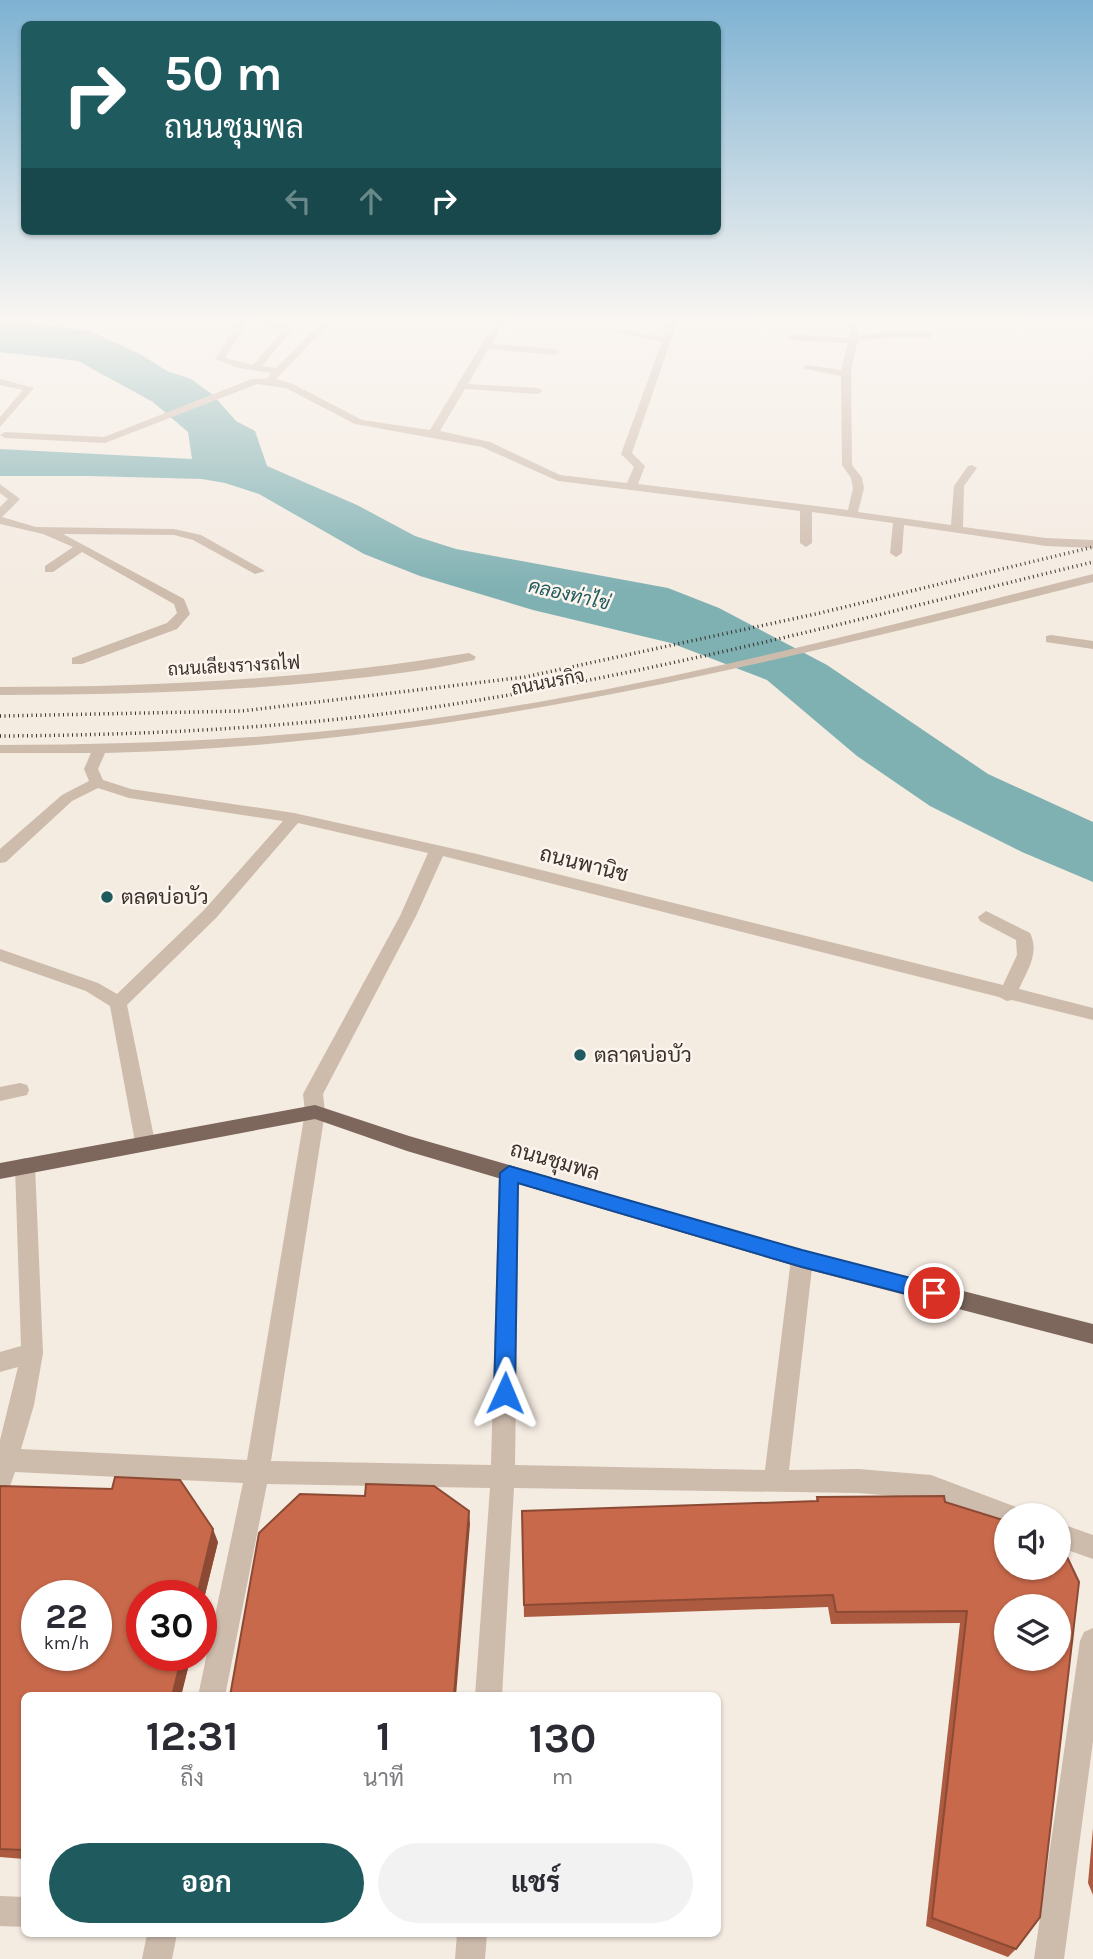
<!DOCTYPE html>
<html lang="th">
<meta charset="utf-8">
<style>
body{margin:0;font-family:Karla,Sarabun,sans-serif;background:#f2f2f3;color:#2b2b33;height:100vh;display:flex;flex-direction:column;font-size:26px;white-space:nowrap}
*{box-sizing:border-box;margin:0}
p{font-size:23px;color:#7c7c81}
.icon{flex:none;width:38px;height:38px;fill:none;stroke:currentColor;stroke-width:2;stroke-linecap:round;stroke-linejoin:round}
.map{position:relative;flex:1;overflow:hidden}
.drawer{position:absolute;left:21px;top:1692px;width:700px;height:245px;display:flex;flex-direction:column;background:#fff;border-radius:10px;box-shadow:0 2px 5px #0004}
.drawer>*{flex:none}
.banner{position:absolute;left:21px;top:21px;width:700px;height:214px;border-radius:10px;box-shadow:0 2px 5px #0004;background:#1f5a5e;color:#fff;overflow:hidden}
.buttons{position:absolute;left:994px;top:1503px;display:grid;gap:14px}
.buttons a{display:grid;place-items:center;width:77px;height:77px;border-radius:50%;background:#fff;box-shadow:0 2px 5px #0004;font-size:35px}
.speed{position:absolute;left:21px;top:1580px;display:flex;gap:14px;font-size:35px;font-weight:700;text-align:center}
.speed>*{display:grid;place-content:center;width:91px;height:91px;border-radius:50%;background:#fff;box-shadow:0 2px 5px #0004;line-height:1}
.speed small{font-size:18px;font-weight:400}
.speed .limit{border:10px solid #d22;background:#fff;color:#111}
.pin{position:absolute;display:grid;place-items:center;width:60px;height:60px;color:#fff;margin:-30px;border:4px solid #fff;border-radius:50%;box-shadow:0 2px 7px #0007}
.me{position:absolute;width:77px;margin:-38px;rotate:1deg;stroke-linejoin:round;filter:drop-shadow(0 0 5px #0008)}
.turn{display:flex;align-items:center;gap:24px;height:147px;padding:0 28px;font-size:32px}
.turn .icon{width:91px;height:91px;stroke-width:2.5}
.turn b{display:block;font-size:49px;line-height:60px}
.lanes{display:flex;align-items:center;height:66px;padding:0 28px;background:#0003;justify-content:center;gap:35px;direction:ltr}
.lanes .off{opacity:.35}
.eta{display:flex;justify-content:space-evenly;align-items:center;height:119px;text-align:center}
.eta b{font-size:42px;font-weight:700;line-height:49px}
.cta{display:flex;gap:14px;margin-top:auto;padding:14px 28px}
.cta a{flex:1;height:80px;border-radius:42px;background:#1f5a5e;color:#fff;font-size:28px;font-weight:700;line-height:80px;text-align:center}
.cta a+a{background:#f2f2f3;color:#2b2b33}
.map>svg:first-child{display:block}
.water{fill:#7fb0b2}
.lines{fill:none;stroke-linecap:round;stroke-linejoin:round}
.minor{fill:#cdbbac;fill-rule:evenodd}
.major{fill:#7d675c;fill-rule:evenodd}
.rail{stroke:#3b302b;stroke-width:3.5;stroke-dasharray:1 3.5;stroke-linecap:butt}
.wall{fill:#ac5a40}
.shaded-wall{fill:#8c4a34}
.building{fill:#c8694b;stroke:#8c4a34;stroke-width:2;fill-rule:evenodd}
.route{fill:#1a73e8;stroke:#114b97;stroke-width:2}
.poi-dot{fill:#1f5a5e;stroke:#fbf5ee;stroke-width:2.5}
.labels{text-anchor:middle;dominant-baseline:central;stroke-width:5;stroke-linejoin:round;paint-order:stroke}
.far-street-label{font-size:18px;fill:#3b302b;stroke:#fbf5ee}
.far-water-label{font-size:19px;font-style:italic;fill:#1f5a5e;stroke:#fbf5ee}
.street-label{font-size:21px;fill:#3b302b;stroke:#fbf5ee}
.poi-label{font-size:21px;fill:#3b302b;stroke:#fbf5ee;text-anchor:start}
</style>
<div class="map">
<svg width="1093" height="1959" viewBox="0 0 1093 1959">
<rect width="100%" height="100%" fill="#f4ebe1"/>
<!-- water -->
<path class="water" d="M0,318L92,332L140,354L167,371L191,379L213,395L236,421L255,431L267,466L357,505L415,536L456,549L668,588L719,608L827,665L988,774L1093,822V882L1022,852L930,806L857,756L767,680L671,643L533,610L420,576L364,554L259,494L225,483L202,479L88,476H0V449L192,459L188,432L153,402L78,361L0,352Z"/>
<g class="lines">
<!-- minor -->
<path class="minor" d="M241,317C258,317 281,317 292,330L262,366L276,368L327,317H336L276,379L293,384L362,420L430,430L498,317H507L492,344L555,349L560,352L555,355L488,349L468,384L538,388L543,391L538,394L465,389L440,431L490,442L560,475L627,483L634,467L621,454L662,342L611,331L615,328L663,337L671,317H679L632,453L645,466L638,484L848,510L853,488L851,478L842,465L841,376L802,368L807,365L841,370L848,343L791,340L787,337L791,334L849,338L850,317H858V335L897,331L934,333L931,338L897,337L858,340L851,370L852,465L862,478L864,488L858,512L951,525L954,486L968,466L972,465L977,468L964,486L963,527L1046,538L1093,540V548L1046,546L904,525L902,553L896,557L890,553L893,523L812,512V543L806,547L800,543V511L558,481L482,447L355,424L286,388L257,384L105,443L5,438L0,435L5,432L104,437L252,379L268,378L271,373L239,368L215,359ZM249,319L283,330L253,365L225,358Z
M0,379L34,388L0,427V417L23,390L0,385Z
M0,484L20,499L2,517L36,527L174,529L201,535L265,571L255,574L193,540L174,535L63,534L184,599L190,614L177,629L82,664H72V658L167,623L177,613L174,604L82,552L53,572H45V566L73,547L43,534L0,524V507L8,499L0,493Z
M1093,574V582C768,664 442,746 105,753L98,769L103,780L131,789L294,813L477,854L1003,985L1017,955L1016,940L980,921L978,917L986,911L1030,933C1040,953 1027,971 1019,989L1093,1008V1020L1012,1000L1007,1001L999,997L443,856L416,916L323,1094L325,1112L271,1461L491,1465L499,1173L502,1167L509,1165L516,1167L519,1173L515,1465L765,1470L791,1259L795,1253L802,1250L809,1253L813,1259L789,1470L858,1469L931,1475L1016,1507L1019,1516H1006V1528L931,1499L858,1493L514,1488L502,1696H475L490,1488L267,1484L225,1696H198L243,1483L15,1472L9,1489L0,1493V1440L18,1367L0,1372V1352L21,1346L15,1166L18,1160L25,1158L32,1160L35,1166L43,1353L34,1405L21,1449L247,1460L305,1112L303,1094L400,916L428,853L298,823L216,918L127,1005L155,1142L152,1147L145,1150L138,1147L135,1142L110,1006L86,991L0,961V949L98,983L117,994L204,910L283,821L129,798L98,788L72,801L6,862L0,863V849L62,795L89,781L84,769L91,753H0V745C129,745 256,740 384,725C624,696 859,633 1093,574Z
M1051,635L1093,641V649L1046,642V636Z
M469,653L476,657L474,660C427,671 378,676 331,681C221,692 111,695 0,695V687C158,687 313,679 469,653Z
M20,1083L27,1085L29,1090L27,1095L0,1101V1087Z
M1059,1523L1093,1535V1559L1059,1547Z
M1093,1628V1741L1064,1959H1034L1080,1641L1084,1632Z
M0,1896L24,1897V1927L0,1926Z
M147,1934H177L172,1959H142Z
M457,1934H487L485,1959H455Z"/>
<!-- major -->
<path class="major" d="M315,1105L409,1136L802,1250L1093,1324V1344L802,1268L407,1151L315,1119L0,1179V1163Z"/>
<!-- rail -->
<path class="rail" d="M0,716L242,711L525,677L820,613L1093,547
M0,736C158,735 316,727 473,701C682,667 887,612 1093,562"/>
</g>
<!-- wall -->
<path class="wall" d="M0,1486L218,1542L201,1611V1596L191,1656L181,1696H24V1859L0,1857Z
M817,1497L945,1502L1006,1521L1016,1949L1008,1957L926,1926L960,1623L831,1624L828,1607L524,1617L522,1511L816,1501Z
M1093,1828V1895L1088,1883Z"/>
<!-- shaded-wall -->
<path class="shaded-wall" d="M469,1511L470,1524L456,1696H454Z
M213,1529L218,1542L201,1611V1596H197Z
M182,1656H191L181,1696H172Z"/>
<!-- building -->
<path class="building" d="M115,1477L180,1480L213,1529L197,1596H142V1656H182L172,1696H24V1850L0,1849V1486L112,1489ZM37,1596H96V1656H37Z
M366,1484L434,1486L469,1511L454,1696H230L259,1533L300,1494L365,1496Z
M944,1496L945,1502L1006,1521V1568H1059V1540L1079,1582L1040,1917L1016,1949L932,1918L967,1611L836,1612L833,1595L524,1605L522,1511L818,1501L817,1497ZM1006,1606H1059V1659H1006Z"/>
<!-- sky -->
<linearGradient id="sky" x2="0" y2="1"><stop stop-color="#7eb2d2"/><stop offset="0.54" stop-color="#faf6f2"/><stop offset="1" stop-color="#faf6f2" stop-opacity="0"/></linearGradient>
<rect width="1093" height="592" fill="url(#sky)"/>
<!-- route -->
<path class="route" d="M509,1166L802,1250L934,1284L941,1287L944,1293L941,1299L934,1301L802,1267L518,1183L515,1393L512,1400L505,1403L497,1400L494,1393L500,1173Z"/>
<!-- markers -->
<g class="poi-dot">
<circle cx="107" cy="897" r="7"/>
<circle cx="580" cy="1055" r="7"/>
</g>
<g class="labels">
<!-- far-street labels -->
<g class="far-street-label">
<text transform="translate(234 666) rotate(-3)">ถนนเลียงรางรถไฟ</text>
<text transform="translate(548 682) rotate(-11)">ถนนนรกิจ</text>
</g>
<!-- far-water labels -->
<g class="far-water-label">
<text transform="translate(569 595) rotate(13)">คลองท่าไข่</text>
</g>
<!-- street labels -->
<g class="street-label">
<text transform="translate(584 864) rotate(14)">ถนนพานิช</text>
<text transform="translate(555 1161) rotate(16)">ถนนชุมพล</text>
</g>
<!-- poi labels -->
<g class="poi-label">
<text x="121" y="897">ตลดบ่อบัว</text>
<text x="594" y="1055">ตลาดบ่อบัว</text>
</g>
</g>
</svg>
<div class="buttons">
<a><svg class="icon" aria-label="sound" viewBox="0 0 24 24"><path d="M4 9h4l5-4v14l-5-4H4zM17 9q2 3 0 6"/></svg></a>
<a><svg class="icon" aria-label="layers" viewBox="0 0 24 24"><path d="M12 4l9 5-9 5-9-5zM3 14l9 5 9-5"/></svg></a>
</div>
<div class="speed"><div>22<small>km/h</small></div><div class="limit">30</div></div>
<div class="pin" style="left:934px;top:1293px;background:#d93025"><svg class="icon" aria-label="arrive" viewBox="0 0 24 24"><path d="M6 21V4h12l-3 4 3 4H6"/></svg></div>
<svg class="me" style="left:505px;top:1393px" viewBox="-20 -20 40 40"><path d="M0-17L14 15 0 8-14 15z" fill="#1a73e8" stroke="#fff" stroke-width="4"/></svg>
<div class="banner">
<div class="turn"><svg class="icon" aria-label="right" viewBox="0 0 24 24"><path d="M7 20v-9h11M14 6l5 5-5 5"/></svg><div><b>50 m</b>ถนนชุมพล</div></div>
<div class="lanes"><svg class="icon off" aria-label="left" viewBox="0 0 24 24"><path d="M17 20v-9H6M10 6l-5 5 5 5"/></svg><svg class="icon off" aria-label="ahead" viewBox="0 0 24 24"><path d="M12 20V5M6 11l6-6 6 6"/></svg><svg class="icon" aria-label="right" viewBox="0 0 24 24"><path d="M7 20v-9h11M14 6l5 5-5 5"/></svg></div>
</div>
<section class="drawer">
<div class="eta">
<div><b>12:31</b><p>ถึง</p></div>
<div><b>1</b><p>นาที</p></div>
<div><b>130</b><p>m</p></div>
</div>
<div class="cta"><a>ออก</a><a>แชร์</a></div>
</section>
</div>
